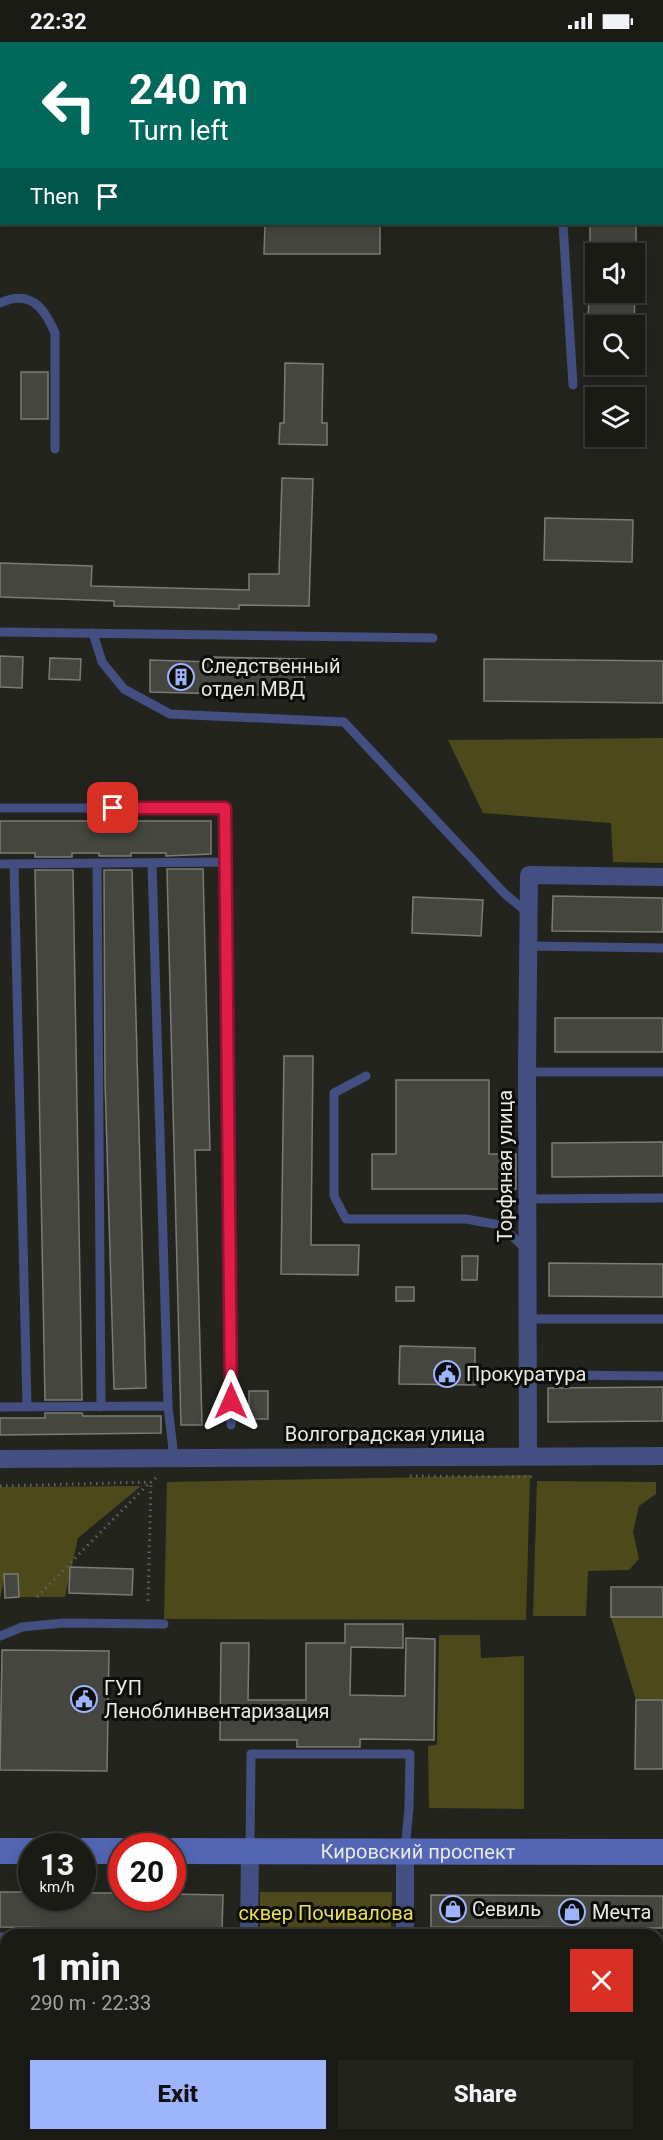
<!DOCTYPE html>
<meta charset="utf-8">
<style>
body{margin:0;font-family:Roboto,sans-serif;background:#24241f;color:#f1f3f6;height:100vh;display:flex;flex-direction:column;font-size:22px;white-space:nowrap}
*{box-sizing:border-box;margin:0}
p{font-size:20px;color:#a0a1a1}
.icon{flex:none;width:33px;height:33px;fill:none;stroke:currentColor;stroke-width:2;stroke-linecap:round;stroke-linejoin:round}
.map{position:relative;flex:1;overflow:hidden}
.sheet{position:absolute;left:0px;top:1887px;width:663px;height:212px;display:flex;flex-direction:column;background:#1b1b16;border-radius:18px 18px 0 0;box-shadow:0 3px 15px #0003,0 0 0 2px #393935}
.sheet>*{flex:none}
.top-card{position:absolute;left:0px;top:0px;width:663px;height:183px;box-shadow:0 3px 15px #0003,0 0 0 2px #393935;background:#00695c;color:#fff;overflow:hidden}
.buttons{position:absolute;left:585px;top:201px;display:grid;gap:12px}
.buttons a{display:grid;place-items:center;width:60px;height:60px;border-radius:0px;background:#1b1b16;box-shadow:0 3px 15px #0003,0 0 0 2px #393935;font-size:30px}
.speed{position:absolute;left:18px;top:1791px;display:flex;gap:12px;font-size:30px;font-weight:700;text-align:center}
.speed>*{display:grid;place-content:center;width:78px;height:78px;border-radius:50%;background:#1b1b16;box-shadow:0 3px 15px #0003,0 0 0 2px #393935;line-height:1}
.speed small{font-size:15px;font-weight:400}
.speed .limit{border:9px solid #d22;background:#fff;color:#111}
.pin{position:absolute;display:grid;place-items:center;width:51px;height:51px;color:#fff;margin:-26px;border-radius:12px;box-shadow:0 3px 9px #0006}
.me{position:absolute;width:66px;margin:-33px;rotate:0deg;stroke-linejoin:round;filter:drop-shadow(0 0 4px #0008)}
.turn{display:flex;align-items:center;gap:21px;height:126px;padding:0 30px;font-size:27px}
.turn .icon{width:78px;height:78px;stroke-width:2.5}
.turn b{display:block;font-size:42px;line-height:51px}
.then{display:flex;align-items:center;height:57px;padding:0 30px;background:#0003;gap:12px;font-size:22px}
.round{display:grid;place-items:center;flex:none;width:63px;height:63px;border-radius:0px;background:#24241f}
.head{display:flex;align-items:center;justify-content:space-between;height:102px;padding:0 30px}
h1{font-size:36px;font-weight:800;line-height:45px}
.primary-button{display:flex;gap:12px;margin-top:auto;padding:12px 30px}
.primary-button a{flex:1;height:69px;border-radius:0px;background:#9eb4fd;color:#111;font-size:24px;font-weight:800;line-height:69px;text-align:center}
.primary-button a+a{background:#24241f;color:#f1f3f6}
.status{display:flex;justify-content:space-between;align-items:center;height:42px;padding:0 30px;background:#1b1b16;direction:ltr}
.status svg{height:16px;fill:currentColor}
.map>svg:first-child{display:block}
.green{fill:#4d491a}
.building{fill:#464640;stroke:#7c7b75;stroke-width:1.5}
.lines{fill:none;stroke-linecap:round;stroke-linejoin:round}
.path{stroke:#63635e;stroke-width:3;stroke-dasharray:1.5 4.5;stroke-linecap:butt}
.service{stroke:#424f80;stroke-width:9}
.minor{stroke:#424f80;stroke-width:18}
.tertiary{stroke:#424f80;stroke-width:22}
.secondary{stroke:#5266b4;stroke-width:26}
.route-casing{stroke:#92132f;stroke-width:15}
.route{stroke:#e11d48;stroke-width:10}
.labels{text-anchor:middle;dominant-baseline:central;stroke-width:6;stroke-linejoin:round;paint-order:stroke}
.poi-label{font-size:20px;fill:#e9e9e5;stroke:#0d0d0b;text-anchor:start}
.street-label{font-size:20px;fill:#e9e9e5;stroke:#0d0d0b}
.park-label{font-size:20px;fill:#eadf58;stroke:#0d0d0b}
</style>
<div class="status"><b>22:32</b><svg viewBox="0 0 49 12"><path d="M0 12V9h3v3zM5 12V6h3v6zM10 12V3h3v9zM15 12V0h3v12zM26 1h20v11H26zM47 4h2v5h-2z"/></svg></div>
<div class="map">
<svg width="663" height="2098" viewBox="0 0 663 2098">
<rect width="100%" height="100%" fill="#24241e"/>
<!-- green -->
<path class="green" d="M663,696V821L613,820L611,781L483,771L448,698Z
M530,1433L526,1578L164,1577L167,1440Z
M537,1439L656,1440V1452L639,1464L633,1490L639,1517L629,1528L588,1529L586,1574H533Z
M141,1444L78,1496L65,1555H19L18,1532H5L0,1558V1445Z
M611,1575H663V1658H636Z
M439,1593H480L481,1616L524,1614V1767L429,1766L428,1704L437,1703Z
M260,1850H392L391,1893H260Z
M259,2092H390V2098H259Z
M450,2093L633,2092L642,2098H449Z"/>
<!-- building -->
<path class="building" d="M265,182H380V212H264Z
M590,182H636V212H590Z
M589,250H635L634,284H588Z
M285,321L323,322L322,381H327V403L279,402L280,381H284Z
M21,330H48V377H21Z
M282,436L313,437L309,564L239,563V567L114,564V559L0,555V521L92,524L91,544L249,548V532H279Z
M545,476L633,478L632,520L544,518Z
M0,614L23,615L22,646L0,645Z
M213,615L305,617L304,654L150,650V618L213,620Z
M50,616L81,617L80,638L49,637Z
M484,617L663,619V661L484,659Z
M0,779H211V812L166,814V811H131V814H99V811H72V815H35V811H0Z
M167,827H203L210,1108H195L202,1383H181Z
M35,828H73L82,1358H45Z
M104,828H132L146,1346L114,1347L105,1039Z
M553,854L663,856V890L552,889Z
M413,855L483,858L481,894L412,891Z
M555,976H663V1010H555Z
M284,1014H313L311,1203H359L358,1233L281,1232Z
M396,1038H489V1112H516V1147H372V1112H396Z
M663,1100V1134L552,1135V1101Z
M462,1214H478L477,1238H462Z
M549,1221L663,1222V1255L549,1254Z
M396,1245H414V1259H396Z
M400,1304L475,1306V1343L399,1342Z
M663,1345V1379L548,1380V1346Z
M249,1349H268V1377H249Z
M45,1371H82L83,1374H161V1391L0,1393V1376H45Z
M70,1525L133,1527L132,1553L69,1551Z
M4,1532H18L19,1555L5,1556Z
M611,1545H663V1575H611Z
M345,1582H403V1606L351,1605L350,1653L405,1654L406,1596L435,1597L434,1698L360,1697V1705H297V1698H220L221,1601H249L248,1658H306V1601H345Z
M2,1608L109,1609L107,1729L0,1728Z
M636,1658H663V1727H635Z
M0,1850H32V1856H82V1851H122V1856H172V1852L223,1853L222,1888L0,1885Z
M431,1853L663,1854V1886L431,1885Z"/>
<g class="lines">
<!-- path -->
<path class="path" d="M410,1434L533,1435
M0,1444L151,1440L158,1434
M37,1555L149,1441
M148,1559L151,1441"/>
<!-- service -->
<path class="service" d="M574,2V0
M563,182L573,343
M0,261C30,247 44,265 55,291V407
M0,590L433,596
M93,591L102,620L124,647L170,672L344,680L505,852L528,871
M0,766H225L231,1383
M97,821L101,1365
M152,821L168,1364L174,1416
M0,822L227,820
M14,822L27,1365
M528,904L663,906
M527,1030H663
M366,1034L334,1051V1154L346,1177H466L500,1183L526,1207
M528,1157L663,1156
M528,1277H663
M554,1333L663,1334
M0,1365L168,1364
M0,1594L22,1585L63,1581L164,1582
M250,1807L251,1712H410L409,1766L405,1808
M0,1895H6
M657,1909H663
M657,2026H663
M0,2027H6"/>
<!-- minor -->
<path class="minor" d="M528,1414L527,1030L529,833L663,835
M0,1417L663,1414
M249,1893L250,1809
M405,1893V1810
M247,2098V2092
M404,2098V2092"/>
<!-- tertiary -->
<path class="tertiary" d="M98,2V0
M0,82L2,81"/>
<!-- secondary -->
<g class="secondary">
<path d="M0,1809H32"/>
<path d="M82,1809H122"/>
<path id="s1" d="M172,1809L663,1810"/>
</g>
</g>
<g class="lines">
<defs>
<path id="route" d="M113,766H225L231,1359"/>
</defs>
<!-- route casing -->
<use href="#route" class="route-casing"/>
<!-- route -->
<use href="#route" class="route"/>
</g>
<!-- icons -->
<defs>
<symbol id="building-ring" viewBox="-11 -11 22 22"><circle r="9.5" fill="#0d0d0b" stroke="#9eb4fd" stroke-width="1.5"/><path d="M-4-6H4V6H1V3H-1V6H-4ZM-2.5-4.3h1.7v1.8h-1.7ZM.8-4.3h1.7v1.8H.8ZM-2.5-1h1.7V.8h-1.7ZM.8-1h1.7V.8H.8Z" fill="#9eb4fd"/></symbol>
<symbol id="civic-ring" viewBox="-11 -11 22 22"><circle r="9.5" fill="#0d0d0b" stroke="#9eb4fd" stroke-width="1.5"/><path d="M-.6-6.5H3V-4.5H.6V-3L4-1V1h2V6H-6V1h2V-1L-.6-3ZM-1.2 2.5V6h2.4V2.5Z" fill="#9eb4fd"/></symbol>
<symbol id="shop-ring" viewBox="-11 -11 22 22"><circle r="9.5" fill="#0d0d0b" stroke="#9eb4fd" stroke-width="1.5"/><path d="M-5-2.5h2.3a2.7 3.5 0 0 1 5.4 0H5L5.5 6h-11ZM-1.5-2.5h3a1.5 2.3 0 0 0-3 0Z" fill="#9eb4fd"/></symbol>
</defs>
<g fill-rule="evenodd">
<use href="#building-ring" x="166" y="620" width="30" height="30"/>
<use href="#civic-ring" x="432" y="1317" width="30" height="30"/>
<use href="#civic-ring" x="69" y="1642" width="30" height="30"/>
<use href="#shop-ring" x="438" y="1852" width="30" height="30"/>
<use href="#shop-ring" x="557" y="1855" width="30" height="30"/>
</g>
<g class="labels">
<!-- poi labels -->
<g class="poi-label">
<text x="201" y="624">Следственный<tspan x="201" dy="23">отдел МВД</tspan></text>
<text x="466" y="1332">Прокуратура</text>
<text x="104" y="1646">ГУП<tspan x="104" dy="23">Леноблинвентаризация</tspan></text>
<text x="472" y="1867">Севиль</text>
<text x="592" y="1870">Мечта</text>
</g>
<!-- street labels -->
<g class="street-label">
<text transform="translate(505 1124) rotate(-90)">Торфяная улица</text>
<text x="385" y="1392">Волгоградская улица</text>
<text stroke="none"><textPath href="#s1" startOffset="246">Кировский проспект</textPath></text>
</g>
<!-- park labels -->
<g class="park-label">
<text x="326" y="1871">сквер Почивалова</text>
</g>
</g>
</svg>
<div class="buttons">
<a><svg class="icon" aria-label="sound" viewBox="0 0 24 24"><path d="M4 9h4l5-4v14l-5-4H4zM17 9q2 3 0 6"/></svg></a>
<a><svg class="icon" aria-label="search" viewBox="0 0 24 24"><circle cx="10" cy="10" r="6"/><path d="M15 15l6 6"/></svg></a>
<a><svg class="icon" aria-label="layers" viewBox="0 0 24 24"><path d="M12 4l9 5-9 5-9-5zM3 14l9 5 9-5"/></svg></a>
</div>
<div class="speed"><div>13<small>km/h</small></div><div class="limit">20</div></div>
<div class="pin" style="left:113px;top:766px;background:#d93025"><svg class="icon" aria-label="arrive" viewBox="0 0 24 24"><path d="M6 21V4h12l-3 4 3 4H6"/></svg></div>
<svg class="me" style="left:231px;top:1359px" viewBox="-20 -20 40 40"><path d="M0-17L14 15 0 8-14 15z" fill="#e11d48" stroke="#fff" stroke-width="4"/></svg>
<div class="top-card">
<div class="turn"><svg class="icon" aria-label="left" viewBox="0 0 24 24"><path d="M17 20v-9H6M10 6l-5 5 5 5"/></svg><div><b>240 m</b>Turn left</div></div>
<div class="then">Then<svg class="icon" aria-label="arrive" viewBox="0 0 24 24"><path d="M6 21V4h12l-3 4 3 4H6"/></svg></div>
</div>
<section class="sheet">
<div class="head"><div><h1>1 min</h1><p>290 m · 22:33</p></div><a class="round" style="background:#d93025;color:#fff"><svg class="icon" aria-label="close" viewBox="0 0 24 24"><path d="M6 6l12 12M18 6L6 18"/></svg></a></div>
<div class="primary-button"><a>Exit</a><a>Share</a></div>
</section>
</div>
